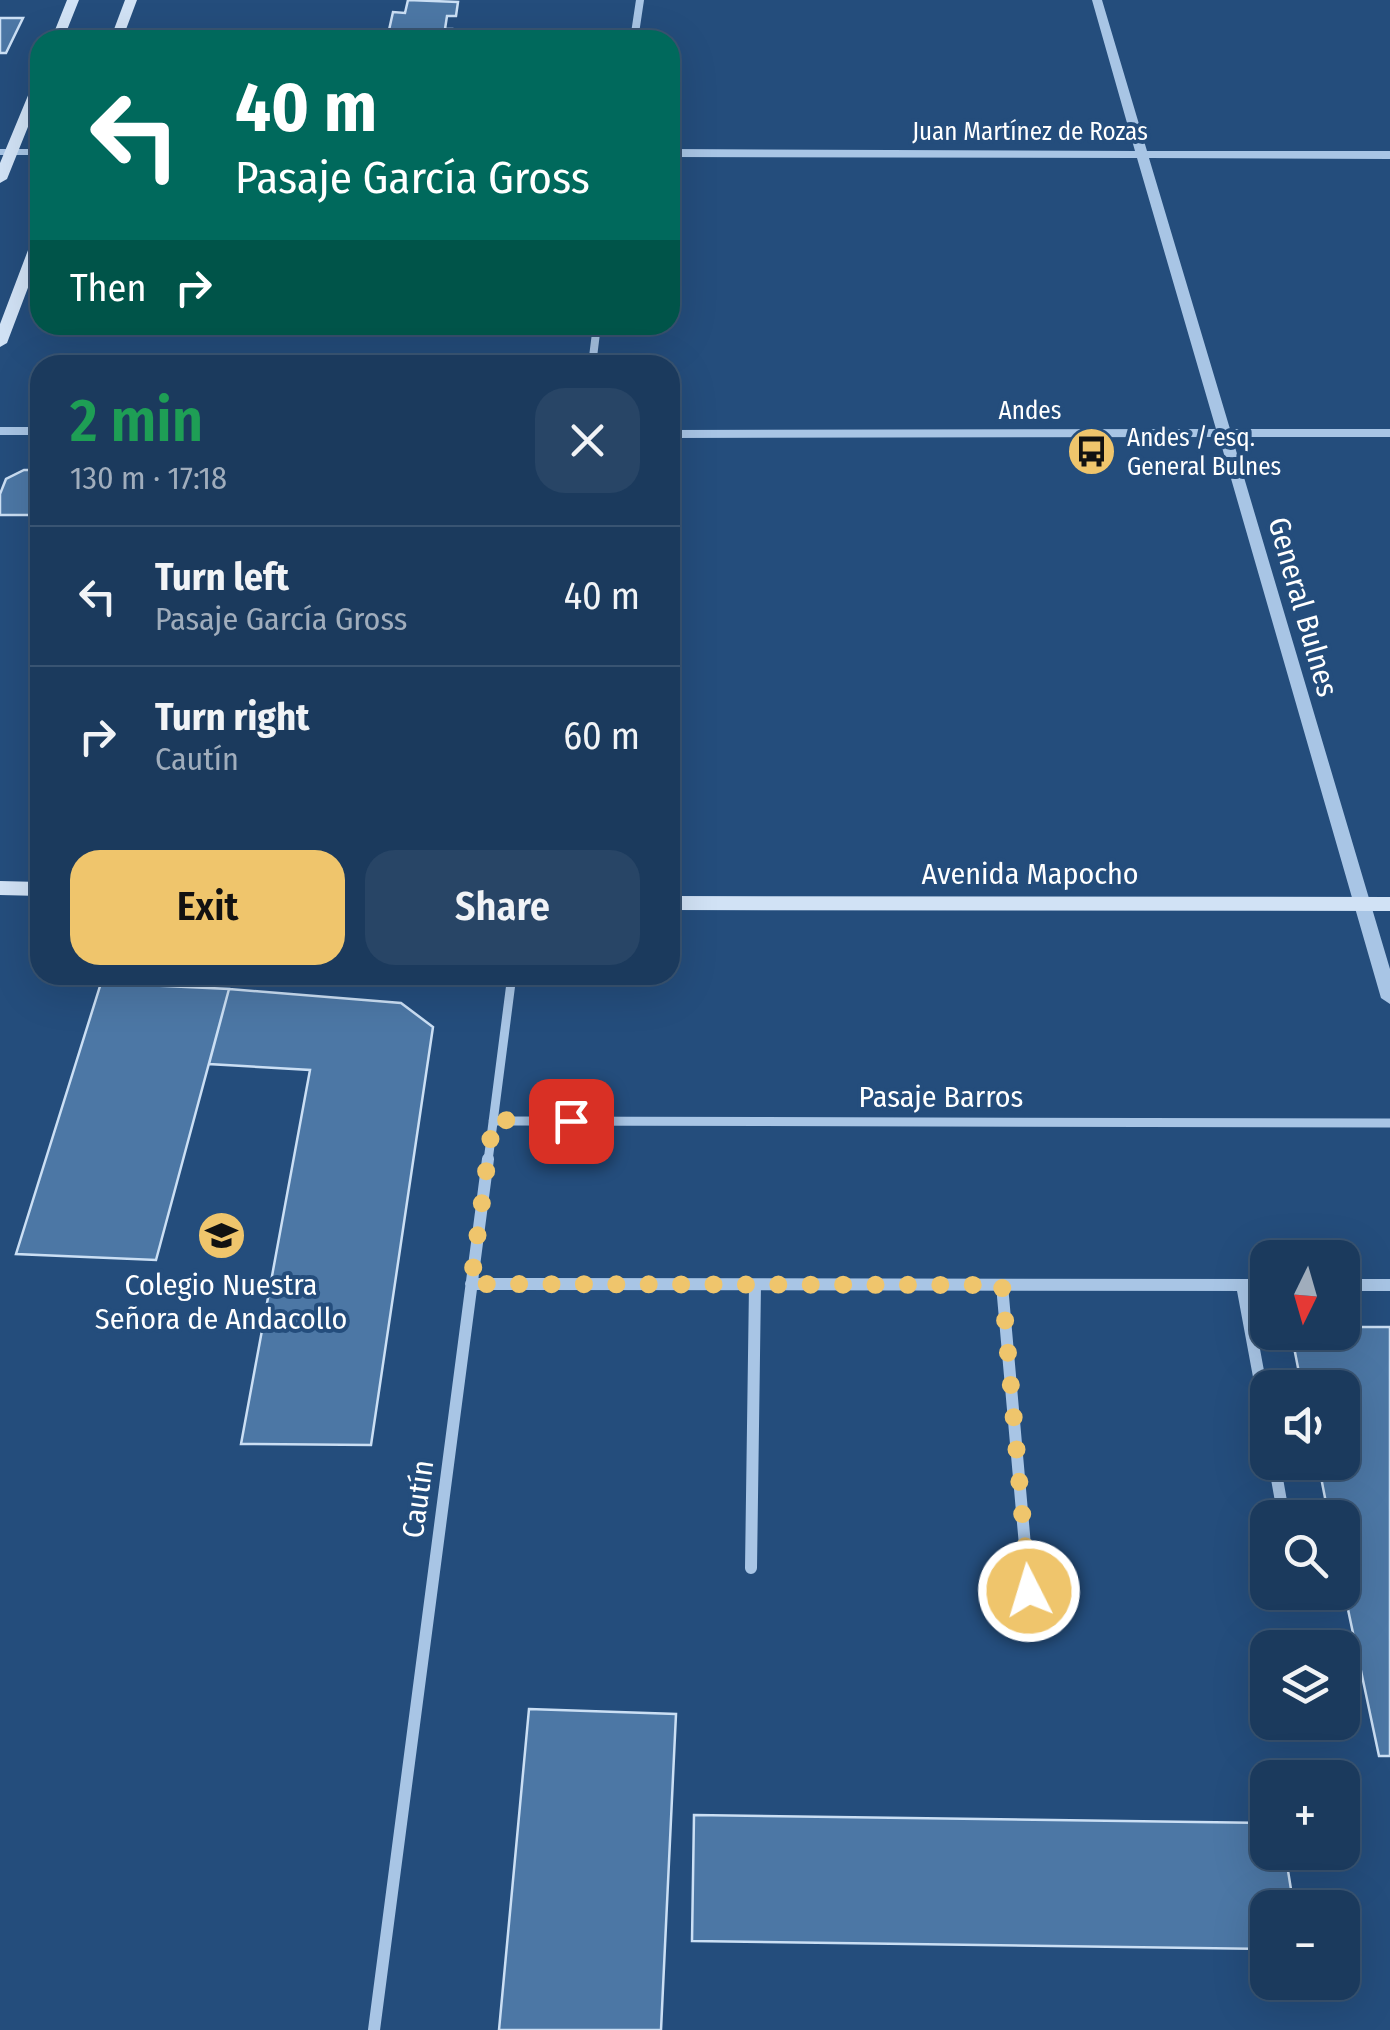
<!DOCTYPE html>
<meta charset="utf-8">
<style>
body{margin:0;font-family:"Fira Sans Condensed",sans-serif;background:#284566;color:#f1f3f6;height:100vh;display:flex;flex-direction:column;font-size:38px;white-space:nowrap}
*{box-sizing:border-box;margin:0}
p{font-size:32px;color:#a0adbc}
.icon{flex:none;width:55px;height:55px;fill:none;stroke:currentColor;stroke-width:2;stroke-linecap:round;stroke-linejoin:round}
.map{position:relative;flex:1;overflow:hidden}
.side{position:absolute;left:30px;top:355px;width:650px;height:630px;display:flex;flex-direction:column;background:#1b3a5d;border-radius:30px;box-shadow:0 10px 40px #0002,0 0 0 2px #395472}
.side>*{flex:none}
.hud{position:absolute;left:30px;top:30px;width:650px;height:305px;border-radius:30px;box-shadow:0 10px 40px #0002,0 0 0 2px #395472;background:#00695c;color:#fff;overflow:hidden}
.needle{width:65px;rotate:185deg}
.tools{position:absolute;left:1250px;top:1240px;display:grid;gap:20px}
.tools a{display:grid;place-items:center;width:110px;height:110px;border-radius:20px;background:#1b3a5d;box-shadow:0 10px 40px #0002,0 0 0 2px #395472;font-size:50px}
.pin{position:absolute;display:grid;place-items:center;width:85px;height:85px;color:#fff;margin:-42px;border-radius:20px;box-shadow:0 5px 15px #0006}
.me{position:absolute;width:110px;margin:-55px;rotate:355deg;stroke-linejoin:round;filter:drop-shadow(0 0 8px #0008)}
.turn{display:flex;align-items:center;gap:35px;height:210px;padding:0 40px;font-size:45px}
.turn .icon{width:130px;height:130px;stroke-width:2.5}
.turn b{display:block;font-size:70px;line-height:85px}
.then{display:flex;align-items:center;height:95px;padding:0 40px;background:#0003;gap:20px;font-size:38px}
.round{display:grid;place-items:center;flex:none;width:105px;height:105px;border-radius:30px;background:#284566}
.headline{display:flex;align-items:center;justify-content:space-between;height:170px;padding:0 40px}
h1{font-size:60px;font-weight:600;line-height:75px;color:#1e9e55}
.cta{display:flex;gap:20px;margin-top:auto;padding:20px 40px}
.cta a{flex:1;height:115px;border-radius:30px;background:#efc56c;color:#111;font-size:40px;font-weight:600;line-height:115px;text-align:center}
.cta a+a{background:#284566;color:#f1f3f6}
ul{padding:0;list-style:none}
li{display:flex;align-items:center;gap:30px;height:140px;padding:0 40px;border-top:2px solid #395472}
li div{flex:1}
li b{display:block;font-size:38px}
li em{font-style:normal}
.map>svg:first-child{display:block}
.building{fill:#4c77a5;stroke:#cbdff4;stroke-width:2.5}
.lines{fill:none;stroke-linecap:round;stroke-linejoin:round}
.minor-far2{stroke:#a8c5e5;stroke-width:8}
.minor-far1{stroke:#a8c5e5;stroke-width:9}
.minor{stroke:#a8c5e5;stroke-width:12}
.tertiary{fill:#a8c5e5;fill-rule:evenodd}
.secondary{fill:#d1e2f5;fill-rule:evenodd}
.route{stroke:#efc56c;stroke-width:18;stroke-dasharray:0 32.4}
.labels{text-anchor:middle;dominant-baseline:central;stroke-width:8;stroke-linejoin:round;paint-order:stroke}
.far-street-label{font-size:25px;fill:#fff;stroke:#244d7c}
.far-poi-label{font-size:25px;fill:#fff;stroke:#244d7c;text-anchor:start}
.street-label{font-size:30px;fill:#fff;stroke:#244d7c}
.poi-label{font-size:30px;fill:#fff;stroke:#244d7c}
</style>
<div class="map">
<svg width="1390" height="2030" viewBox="0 0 1390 2030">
<rect width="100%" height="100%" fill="#244d7c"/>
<!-- building -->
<path class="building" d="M408,0L458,2L456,16H447L445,29H452L450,40L387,39L393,12L405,13Z
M0,18H23L6,53H0Z
M58,358L160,360L158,365H56Z
M24,470H40V515H0V494L6,479Z
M101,983L229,989L156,1260L16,1254Z
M229,989L401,1003L433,1027L371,1445L241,1444L310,1070L209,1064Z
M1342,1327H1390V1756H1379L1342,1581V1518H1329L1318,1462H1342V1388H1302L1291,1332H1342Z
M529,1709L676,1714L661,2030H499Z
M694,1815L1268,1823V1852H1285L1294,1908H1268V1949L692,1941Z"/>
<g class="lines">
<!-- minor-far2 -->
<path class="minor-far2" d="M634,40L640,0
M592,365L597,325"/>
<!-- minor-far1 -->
<path class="minor-far1" d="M493,1121L1390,1123
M488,1161L512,975"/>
<!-- minor -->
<path class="minor" d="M471,1284L1268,1285
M1002,1285L1029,1591
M1242,1285L1268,1425
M1342,1285H1390
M1274,1462L1284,1518
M751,1568L755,1285
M1298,1592L1299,1599
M374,2030L488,1159"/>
<!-- tertiary -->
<path class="tertiary" d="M1092,0H1102L1147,151H1390V159L1149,158L1230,429H1390V437H1232L1390,969V1004L1381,998L1219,437L670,438V430L1216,429L1137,158L670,157V149L1135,151Z
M0,149H40V155H0Z
M0,427H40V435H0Z"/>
<!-- secondary -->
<path class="secondary" d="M67,0H79L63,40H51Z
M125,0H137L122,40H110Z
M40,77V97L7,179L0,183V163L34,81Z
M40,233V256L7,343L0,347V324L33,237Z
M0,881L40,882V896L0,895Z
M670,896L1390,897V911L670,910Z"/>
</g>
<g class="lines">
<!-- route -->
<path class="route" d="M571,1121L493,1120L471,1284L1002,1285L1029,1591"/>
</g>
<!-- icons -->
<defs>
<symbol id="bus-disc" viewBox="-11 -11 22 22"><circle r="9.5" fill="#efc56c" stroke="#244d7c"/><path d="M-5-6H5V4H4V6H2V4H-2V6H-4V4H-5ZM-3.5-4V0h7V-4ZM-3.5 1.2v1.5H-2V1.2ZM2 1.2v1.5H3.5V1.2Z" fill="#111"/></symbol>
<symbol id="school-disc" viewBox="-11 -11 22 22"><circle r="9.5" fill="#efc56c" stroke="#244d7c"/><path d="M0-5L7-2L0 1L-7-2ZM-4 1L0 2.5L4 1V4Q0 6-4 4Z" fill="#111"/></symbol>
</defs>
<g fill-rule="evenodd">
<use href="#bus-disc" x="1064" y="424" width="55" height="55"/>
<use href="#school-disc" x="194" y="1208" width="55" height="55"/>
</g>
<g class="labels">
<!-- far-street labels -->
<g class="far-street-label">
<text x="1030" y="132">Juan Martínez de Rozas</text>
<text x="1030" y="411">Andes</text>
</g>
<!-- far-poi labels -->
<g class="far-poi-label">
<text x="1127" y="438">Andes / esq.<tspan x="1127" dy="29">General Bulnes</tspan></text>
</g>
<!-- street labels -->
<g class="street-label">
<text transform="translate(1303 607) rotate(74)">General Bulnes</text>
<text x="1030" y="874">Avenida Mapocho</text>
<text x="941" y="1097">Pasaje Barros</text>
<text transform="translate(418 1499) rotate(-82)">Cautín</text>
</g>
<!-- poi labels -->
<g class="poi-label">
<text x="221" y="1285">Colegio Nuestra<tspan x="221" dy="34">Señora de Andacollo</tspan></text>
</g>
</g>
</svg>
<div class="tools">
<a><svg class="needle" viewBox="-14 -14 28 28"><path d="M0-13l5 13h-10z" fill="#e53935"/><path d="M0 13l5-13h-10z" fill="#a0adbc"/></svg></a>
<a><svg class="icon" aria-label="sound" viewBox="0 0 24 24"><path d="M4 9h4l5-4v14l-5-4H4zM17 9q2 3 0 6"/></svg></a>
<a><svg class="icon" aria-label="search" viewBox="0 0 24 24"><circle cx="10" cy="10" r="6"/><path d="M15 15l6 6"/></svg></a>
<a><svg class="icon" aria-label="layers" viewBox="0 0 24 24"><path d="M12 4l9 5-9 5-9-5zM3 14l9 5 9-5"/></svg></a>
<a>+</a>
<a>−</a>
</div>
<div class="pin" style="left:571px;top:1121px;background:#d93025"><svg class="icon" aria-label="arrive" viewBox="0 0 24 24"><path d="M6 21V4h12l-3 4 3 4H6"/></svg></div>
<svg class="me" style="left:1029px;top:1591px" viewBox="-20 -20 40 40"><circle r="17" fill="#efc56c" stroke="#fff" stroke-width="3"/><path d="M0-11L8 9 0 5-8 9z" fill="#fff"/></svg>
<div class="hud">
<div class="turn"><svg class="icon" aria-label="left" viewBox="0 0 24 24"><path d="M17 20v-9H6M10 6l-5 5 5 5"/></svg><div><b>40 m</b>Pasaje García Gross</div></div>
<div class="then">Then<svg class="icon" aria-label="right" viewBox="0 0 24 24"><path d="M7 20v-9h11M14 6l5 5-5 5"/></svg></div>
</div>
<section class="side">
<div class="headline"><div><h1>2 min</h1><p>130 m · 17:18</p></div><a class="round"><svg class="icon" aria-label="close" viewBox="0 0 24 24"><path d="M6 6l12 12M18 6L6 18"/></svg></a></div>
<ul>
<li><svg class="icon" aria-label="left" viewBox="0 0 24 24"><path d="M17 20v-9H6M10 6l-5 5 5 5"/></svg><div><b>Turn left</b><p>Pasaje García Gross</p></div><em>40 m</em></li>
<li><svg class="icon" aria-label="right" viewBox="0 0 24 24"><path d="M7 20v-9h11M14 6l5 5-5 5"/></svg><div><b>Turn right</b><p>Cautín</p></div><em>60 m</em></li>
</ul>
<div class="cta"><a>Exit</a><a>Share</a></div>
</section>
</div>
